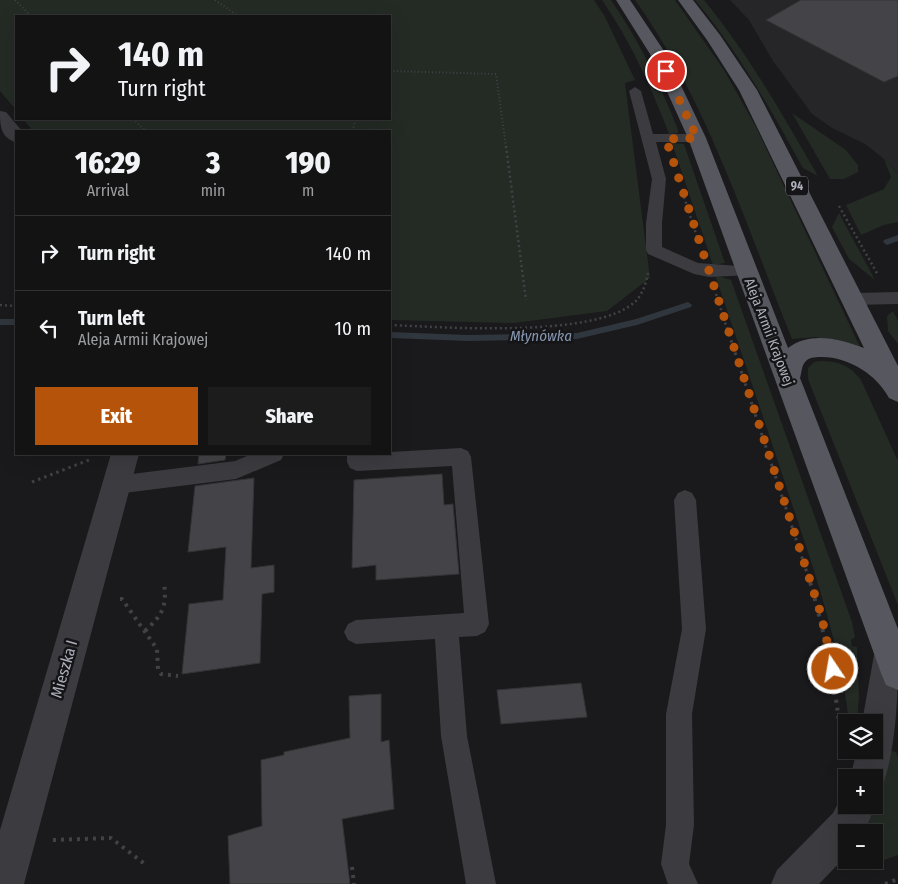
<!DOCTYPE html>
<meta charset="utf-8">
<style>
body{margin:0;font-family:"Fira Sans Condensed",sans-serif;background:#1d1c1d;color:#f1f3f6;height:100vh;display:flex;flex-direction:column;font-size:19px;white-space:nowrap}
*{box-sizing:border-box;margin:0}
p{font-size:16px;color:#9d9ea0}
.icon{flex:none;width:28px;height:28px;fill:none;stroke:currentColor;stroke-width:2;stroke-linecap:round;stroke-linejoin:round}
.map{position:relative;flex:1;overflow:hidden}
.sheet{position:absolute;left:15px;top:130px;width:376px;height:325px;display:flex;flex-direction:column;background:#141314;border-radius:0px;box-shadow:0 5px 20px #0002,0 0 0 1px #333234}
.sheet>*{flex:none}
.hud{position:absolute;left:15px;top:15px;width:376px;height:105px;border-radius:0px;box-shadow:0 5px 20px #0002,0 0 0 1px #333234;background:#141314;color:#f1f3f6;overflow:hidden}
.tools{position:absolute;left:838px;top:714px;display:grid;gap:10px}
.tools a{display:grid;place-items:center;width:45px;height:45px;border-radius:0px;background:#141314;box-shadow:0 5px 20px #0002,0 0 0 1px #333234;font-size:25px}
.pin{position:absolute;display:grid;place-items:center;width:42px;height:42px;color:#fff;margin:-21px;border:2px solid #fff;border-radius:50%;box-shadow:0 1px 5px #0007}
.me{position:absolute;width:55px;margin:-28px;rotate:348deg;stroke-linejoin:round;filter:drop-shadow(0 0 4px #0008)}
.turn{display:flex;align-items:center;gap:18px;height:105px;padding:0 20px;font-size:22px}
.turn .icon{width:65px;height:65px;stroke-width:2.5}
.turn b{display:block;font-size:35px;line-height:42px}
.eta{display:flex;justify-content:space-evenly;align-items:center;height:85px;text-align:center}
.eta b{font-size:30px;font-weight:800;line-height:35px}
.button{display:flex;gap:10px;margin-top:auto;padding:10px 20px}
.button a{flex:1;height:58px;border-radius:0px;background:#b45309;color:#fff;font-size:20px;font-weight:800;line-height:58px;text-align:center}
.button a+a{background:#1d1c1d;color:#f1f3f6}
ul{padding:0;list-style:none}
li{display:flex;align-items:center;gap:15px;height:75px;padding:0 20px;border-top:1px solid #333234}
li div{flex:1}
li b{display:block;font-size:19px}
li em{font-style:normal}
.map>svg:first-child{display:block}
.built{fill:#262528}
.green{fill:#242b25}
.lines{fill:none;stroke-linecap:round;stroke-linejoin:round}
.stream{fill:#30363e;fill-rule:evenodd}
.building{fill:#444448;stroke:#343437}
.path-far3{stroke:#414247;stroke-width:2;stroke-dasharray:1 2.5;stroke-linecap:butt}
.path-far2{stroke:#414247;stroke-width:2.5;stroke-dasharray:2 3;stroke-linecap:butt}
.path-far1{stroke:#414247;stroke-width:3;stroke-dasharray:2.5 4;stroke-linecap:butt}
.path{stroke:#414247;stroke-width:4;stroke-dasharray:3 5;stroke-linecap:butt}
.lane{fill:#3b3b40;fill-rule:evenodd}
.street{fill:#3b3b40;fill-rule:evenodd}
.primary{fill:#57585f;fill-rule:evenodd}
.route{stroke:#b45309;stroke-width:9;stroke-dasharray:0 16.2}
.labels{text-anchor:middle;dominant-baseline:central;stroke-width:5;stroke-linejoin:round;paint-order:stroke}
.shield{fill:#151416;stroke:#7f8089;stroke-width:1}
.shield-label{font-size:12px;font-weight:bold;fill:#adafba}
.street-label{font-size:14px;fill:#adafba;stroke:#151416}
.water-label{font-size:15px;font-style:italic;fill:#8798b1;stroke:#151416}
.near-street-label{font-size:16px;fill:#adafba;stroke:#151416}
</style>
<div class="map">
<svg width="898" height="884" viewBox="0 0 898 884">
<rect width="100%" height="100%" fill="#1a191b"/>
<!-- built -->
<path class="built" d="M730,0H898V174L884,159L865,144L832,128L812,114L773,61L749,20Z"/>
<!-- green -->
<path class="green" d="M0,0H594L605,17L635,80L625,83L650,278L607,311L514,323L390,320V131H33L23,119H390V16H16V110L0,91Z
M602,0H611C639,41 660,83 678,130V133L669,134C651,87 631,42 602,0Z
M635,0H675L724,70L756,127L860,347L816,337L792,339C746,225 707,101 635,0Z
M695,0H704C749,55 783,115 818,176L803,168L800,163C769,106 737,50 695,0Z
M792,113L846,150L858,165V172L844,179H830Z
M672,143L684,144L725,263L713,265Z
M884,159L898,174V222L884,225L861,235L846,205L884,189L891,177Z
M839,213L875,280L849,259L832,227Z
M715,275L731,280L852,622L855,637L851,640L852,646L857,647L859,697L857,722H849C840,644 814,570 789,495C765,422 740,348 715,275Z
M893,311L898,321V344L888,331L887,316Z
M820,361C838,361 850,365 861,380L898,461V605L808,379V368L814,362Z
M892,751L896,752L898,758V855L867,866L864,860H874V832H861C875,808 885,781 890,752Z"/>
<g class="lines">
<!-- stream -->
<path class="stream" d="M898,235V241L887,245L883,242L884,240Z
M688,302L692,305L691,307L637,325L577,339L468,341L390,338V332L468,335L577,333L636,319Z
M0,319H16V325H0Z"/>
</g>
<!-- building -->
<path class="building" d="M801,0H898V76L884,82L766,20Z
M199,454H226L225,460L198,464Z
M442,474L444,505L453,504L459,574L376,580V565L352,568L354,480Z
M254,478L251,568L274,565V592L262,594L260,663L182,674L189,604L223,600L226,547L188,552L195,486Z
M581,683L587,717L501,724L497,690Z
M381,694V742L389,740L394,809L342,819L350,884H230L228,836L262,826L261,760L284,755V752L350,738L349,696Z"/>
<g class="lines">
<!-- path-far3 -->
<path class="path-far3" d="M15,0L31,16
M215,0L238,16
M390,71L496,74L506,147
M133,119L146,131
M353,131L355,119"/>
<!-- path-far2 -->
<path class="path-far2" d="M506,146L526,300
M684,197L699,243
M839,206L878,275
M716,294L729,335
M0,305L16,306
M390,325C444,327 596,339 636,301C643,293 646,283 648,273"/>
<!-- path-far1 -->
<path class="path-far1" d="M729,334L808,576
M32,482L89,460"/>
<!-- path -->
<path class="path" d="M808,575C824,630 836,684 841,742
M120,599H122L157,649L158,670L161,674L178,676
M145,631C163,614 167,607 164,582
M53,840L111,838L146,865
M352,867L354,884
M885,884L898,879"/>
<!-- lane -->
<path class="lane" d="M635,87L641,91L653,134H697L704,138L697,142H656L666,179L662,223V247L698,263L752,267L754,271L752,275L709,277L694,274L648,254L646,250V223L652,179L629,91Z
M898,292V304L853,305L847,303L844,299L847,295L853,293Z
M461,448L468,451L471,457L489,624L485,632L477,636L459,637L467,736L496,884H466L441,736L435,639L356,644L348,640L344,632L348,624L356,620L464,613L452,466L357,471L350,468L347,462V454H390V452Z
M252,454H284L281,460L236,479L116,494L109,492L106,485L109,478L116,476L235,461Z
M685,490L692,493L696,500L706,629L692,714L694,825L689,864L698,884H668L661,864L666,825V714L682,629L674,500L678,493Z"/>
<!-- street -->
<path class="street" d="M0,111L6,112L22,131H16V142C0,138 0,124 0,111Z
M111,454H139L24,884H0V830Z
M891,638L898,641C898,692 898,743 881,791L874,794V778H850L857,750H874V722H862L874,655L879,643Z
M846,791V805H874V800L876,805L864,832H846V856L819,884H771L777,870L833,813L844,792Z"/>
<!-- primary -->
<path class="primary" d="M616,0H630L666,54L706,138L788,348C811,331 839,339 864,348L739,90L707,40L678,0H693L720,35L757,90L898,366V402L889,398C877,375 849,357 822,357C817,357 811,357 807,360C801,365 802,372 800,378L898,629V690L886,685L881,673L688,138L650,54Z"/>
</g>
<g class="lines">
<!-- route -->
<path class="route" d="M666,71L697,138L666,139L821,614L833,669"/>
</g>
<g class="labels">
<!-- shield labels -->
<rect class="shield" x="786" y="176.5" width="22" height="19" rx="4"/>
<g class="shield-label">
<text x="797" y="186">94</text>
</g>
<!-- street labels -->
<g class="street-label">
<text transform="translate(769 332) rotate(69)">Aleja Armii Krajowej</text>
</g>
<!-- water labels -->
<g class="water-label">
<text x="541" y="336">Młynówka</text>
</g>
<!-- near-street labels -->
<g class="near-street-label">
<text transform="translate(64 669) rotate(-74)">Mieszka I</text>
</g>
</g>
</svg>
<div class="tools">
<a><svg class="icon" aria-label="layers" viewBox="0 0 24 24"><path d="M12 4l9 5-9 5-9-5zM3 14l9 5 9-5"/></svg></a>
<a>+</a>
<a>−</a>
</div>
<div class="pin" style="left:666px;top:71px;background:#d93025"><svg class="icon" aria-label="arrive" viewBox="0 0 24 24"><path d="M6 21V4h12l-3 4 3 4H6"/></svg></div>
<svg class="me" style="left:833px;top:669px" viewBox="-20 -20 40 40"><circle r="17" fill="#b45309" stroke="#fff" stroke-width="3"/><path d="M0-11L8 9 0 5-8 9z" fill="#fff"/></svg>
<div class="hud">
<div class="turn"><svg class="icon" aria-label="right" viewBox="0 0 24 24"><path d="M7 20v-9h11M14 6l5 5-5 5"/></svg><div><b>140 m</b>Turn right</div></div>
</div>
<section class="sheet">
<div class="eta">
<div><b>16:29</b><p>Arrival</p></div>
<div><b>3</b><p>min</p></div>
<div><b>190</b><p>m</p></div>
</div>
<ul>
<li><svg class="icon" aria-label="right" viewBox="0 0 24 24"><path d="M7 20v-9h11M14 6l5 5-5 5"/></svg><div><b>Turn right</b></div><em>140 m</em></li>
<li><svg class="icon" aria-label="left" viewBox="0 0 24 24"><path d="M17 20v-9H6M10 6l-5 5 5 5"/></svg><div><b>Turn left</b><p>Aleja Armii Krajowej</p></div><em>10 m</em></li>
</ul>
<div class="button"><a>Exit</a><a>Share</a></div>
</section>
</div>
